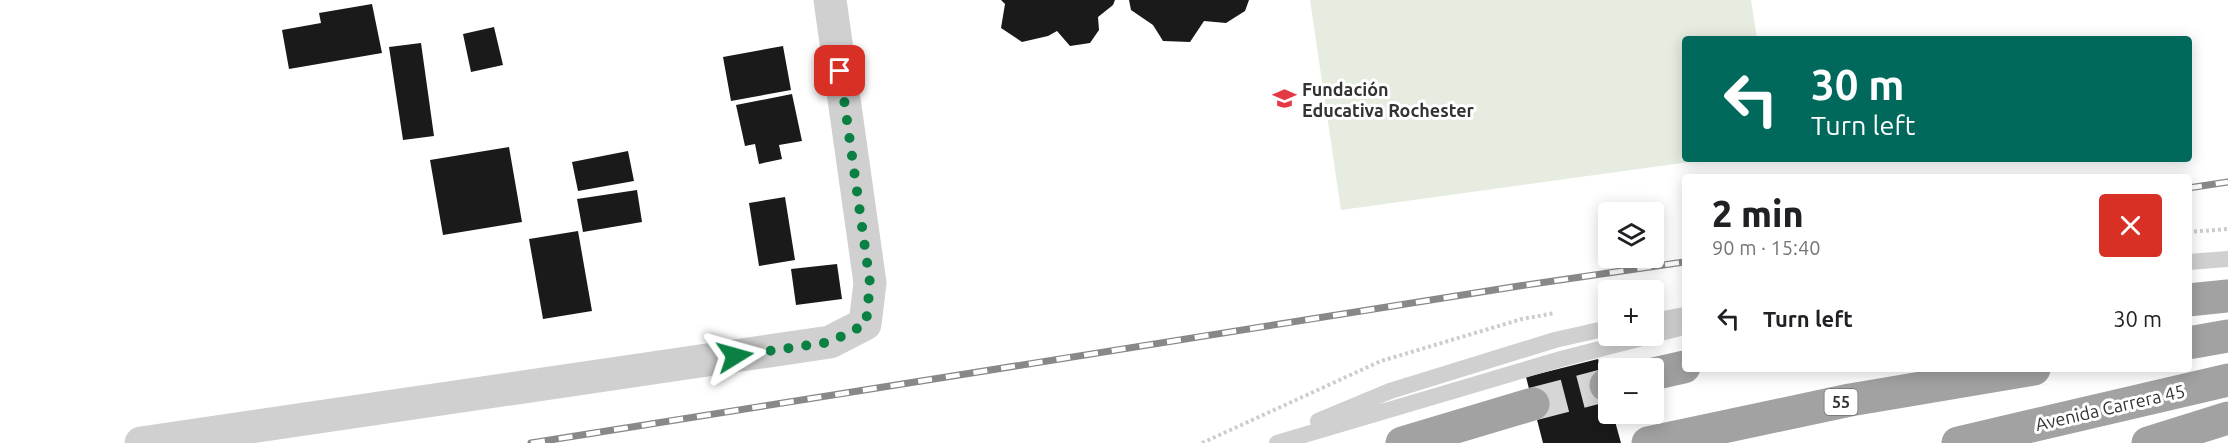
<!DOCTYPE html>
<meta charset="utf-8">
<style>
body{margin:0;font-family:Ubuntu,sans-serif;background:#f2f2f2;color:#202124;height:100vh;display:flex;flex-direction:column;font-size:22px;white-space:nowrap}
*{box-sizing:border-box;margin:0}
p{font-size:20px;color:#757577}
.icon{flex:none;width:33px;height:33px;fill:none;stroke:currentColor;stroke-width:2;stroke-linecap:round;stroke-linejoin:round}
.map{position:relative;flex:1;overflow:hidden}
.side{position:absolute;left:1682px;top:174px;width:510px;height:198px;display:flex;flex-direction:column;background:#fff;border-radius:6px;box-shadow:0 3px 15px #0003}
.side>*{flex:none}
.guide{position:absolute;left:1682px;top:36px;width:510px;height:126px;border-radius:6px;box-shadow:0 3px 15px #0003;background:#00695c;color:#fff;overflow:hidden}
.fabs{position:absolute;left:1598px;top:202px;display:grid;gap:12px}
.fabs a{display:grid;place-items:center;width:66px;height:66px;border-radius:6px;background:#fff;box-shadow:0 3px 15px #0003;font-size:30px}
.pin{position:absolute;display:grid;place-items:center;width:51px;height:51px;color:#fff;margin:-26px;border-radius:12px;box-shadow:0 3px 9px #0006}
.me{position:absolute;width:66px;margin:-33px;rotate:82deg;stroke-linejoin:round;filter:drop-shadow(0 0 4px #0008)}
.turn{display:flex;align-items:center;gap:21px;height:126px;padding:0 30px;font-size:27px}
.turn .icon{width:78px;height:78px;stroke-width:2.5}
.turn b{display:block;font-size:42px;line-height:51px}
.round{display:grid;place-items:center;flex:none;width:63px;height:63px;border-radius:6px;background:#f2f2f2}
.summary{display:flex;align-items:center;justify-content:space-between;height:102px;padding:0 30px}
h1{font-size:36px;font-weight:800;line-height:45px}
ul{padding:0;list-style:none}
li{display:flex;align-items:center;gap:18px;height:84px;padding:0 30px}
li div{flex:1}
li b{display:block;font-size:22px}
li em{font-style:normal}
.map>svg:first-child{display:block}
.green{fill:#e6ecdf}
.building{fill:#1a1a1a}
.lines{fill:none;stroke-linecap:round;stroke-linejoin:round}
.trunk-tunnel{stroke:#d6d6d6;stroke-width:33;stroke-dasharray:33 16;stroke-linecap:butt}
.path{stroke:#cdcdcd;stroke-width:4;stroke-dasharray:3 3;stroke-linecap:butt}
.service{stroke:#d0d0d0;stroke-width:16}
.minor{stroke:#d0d0d0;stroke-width:33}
.trunk{stroke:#a2a2a2;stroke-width:33}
.rail-casing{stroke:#888;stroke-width:7}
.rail{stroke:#fff;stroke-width:4.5;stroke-dasharray:14;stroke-linecap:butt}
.route{stroke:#0b8043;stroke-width:10;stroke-dasharray:0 18}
.labels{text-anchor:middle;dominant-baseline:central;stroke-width:6;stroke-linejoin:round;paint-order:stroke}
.shield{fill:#fff;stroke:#707070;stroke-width:1.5}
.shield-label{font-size:16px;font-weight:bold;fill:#333}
.poi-label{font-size:18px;font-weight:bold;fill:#333;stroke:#fff;text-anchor:start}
.street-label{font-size:18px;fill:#333;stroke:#fff}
</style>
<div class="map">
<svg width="2228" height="443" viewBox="0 0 2228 443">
<rect width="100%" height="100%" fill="#fff"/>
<!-- green -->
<path class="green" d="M1310,0H1751L1757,39H1684V159H1711L1341,210Z"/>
<!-- building -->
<path class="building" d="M1001,0H1115L1113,5L1098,17L1099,30L1090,43L1070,46L1057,31L1048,36L1022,42L1001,28L1005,4Z
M1129,0H1249L1245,11L1226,23L1204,21L1190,42L1163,41L1153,25L1131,10Z
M372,4L382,53L289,69L282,30L321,23L319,13Z
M494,27L503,65L471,72L463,34Z
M421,43L434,136L403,140L389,47Z
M783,46L791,90L731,101L723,57Z
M792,94L802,141L779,145L782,159L759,164L755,144L745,146L736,105Z
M509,147L522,222L443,235L430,160Z
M628,151L634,181L578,191L572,162Z
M637,190L642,222L583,232L577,199Z
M785,197L795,260L759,266L749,203Z
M578,231L592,311L543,319L529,239Z
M837,264L842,299L796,305L791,269Z
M1598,359L1608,394V414H1613L1621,443H1543L1526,377Z"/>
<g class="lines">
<!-- trunk-tunnel -->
<path class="trunk-tunnel" d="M1533,404L1606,385"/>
<!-- path -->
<path class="path" d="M2188,232L2228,229
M1202,443L1381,361L1522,319L1555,313"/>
<!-- service -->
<path class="service" d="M2188,262L2228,259
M1653,321L1684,315
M1653,335L1684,327
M1318,421L1390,391L1555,340L1608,328
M1277,443L1561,359L1650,336"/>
<!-- minor -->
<path class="minor" d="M141,443L830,342L865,324L870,283L830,0"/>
<!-- trunk -->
<path class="trunk" d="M2188,300L2228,296
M2188,343L2228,336
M1653,374L1684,367
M1606,385L1608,384
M1402,443L1533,404
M1648,443L1850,400L2034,369
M1958,443L2228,380
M2148,443L2228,418"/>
<defs>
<path id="rail" d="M2188,188L2228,182
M531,443L1519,286L1684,262"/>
</defs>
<!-- rail casing -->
<use href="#rail" class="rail-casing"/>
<!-- rail -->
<use href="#rail" class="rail"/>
</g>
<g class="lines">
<!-- route -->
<path class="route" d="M735,356L830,342L866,324L870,283L840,71"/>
</g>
<!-- icons -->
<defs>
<symbol id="university-bare" viewBox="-9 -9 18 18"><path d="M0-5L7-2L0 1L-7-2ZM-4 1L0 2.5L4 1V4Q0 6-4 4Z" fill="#e63946" stroke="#fff" stroke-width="2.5" paint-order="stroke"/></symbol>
</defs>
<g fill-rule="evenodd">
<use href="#university-bare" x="1268" y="82" width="33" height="33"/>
</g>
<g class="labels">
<!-- shield labels -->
<rect class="shield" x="1824.5" y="389" width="33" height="26" rx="4.5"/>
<g class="shield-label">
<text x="1841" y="402">55</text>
</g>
<!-- poi labels -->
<g class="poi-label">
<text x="1302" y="89">Fundación<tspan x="1302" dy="21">Educativa Rochester</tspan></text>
</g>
<!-- street labels -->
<g class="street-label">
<text transform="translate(2110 407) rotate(-13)">Avenida Carrera 45</text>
</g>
</g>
</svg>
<div class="fabs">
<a><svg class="icon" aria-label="layers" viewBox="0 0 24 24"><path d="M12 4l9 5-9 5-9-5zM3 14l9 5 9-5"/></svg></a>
<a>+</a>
<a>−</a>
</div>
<div class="pin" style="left:840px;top:71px;background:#d93025"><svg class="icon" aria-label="arrive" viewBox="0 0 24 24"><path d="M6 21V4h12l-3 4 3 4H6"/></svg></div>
<svg class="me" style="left:735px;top:356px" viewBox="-20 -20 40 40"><path d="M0-17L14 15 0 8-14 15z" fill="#0b8043" stroke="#fff" stroke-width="4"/></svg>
<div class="guide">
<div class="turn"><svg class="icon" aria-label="left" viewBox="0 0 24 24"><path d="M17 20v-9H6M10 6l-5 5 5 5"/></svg><div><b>30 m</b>Turn left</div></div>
</div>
<section class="side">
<div class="summary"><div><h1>2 min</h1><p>90 m · 15:40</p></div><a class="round" style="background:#d93025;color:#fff"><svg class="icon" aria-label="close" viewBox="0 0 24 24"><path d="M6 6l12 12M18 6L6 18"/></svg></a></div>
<ul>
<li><svg class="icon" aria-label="left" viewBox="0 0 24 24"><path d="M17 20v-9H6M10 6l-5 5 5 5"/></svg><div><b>Turn left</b></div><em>30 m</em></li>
</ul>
</section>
</div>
